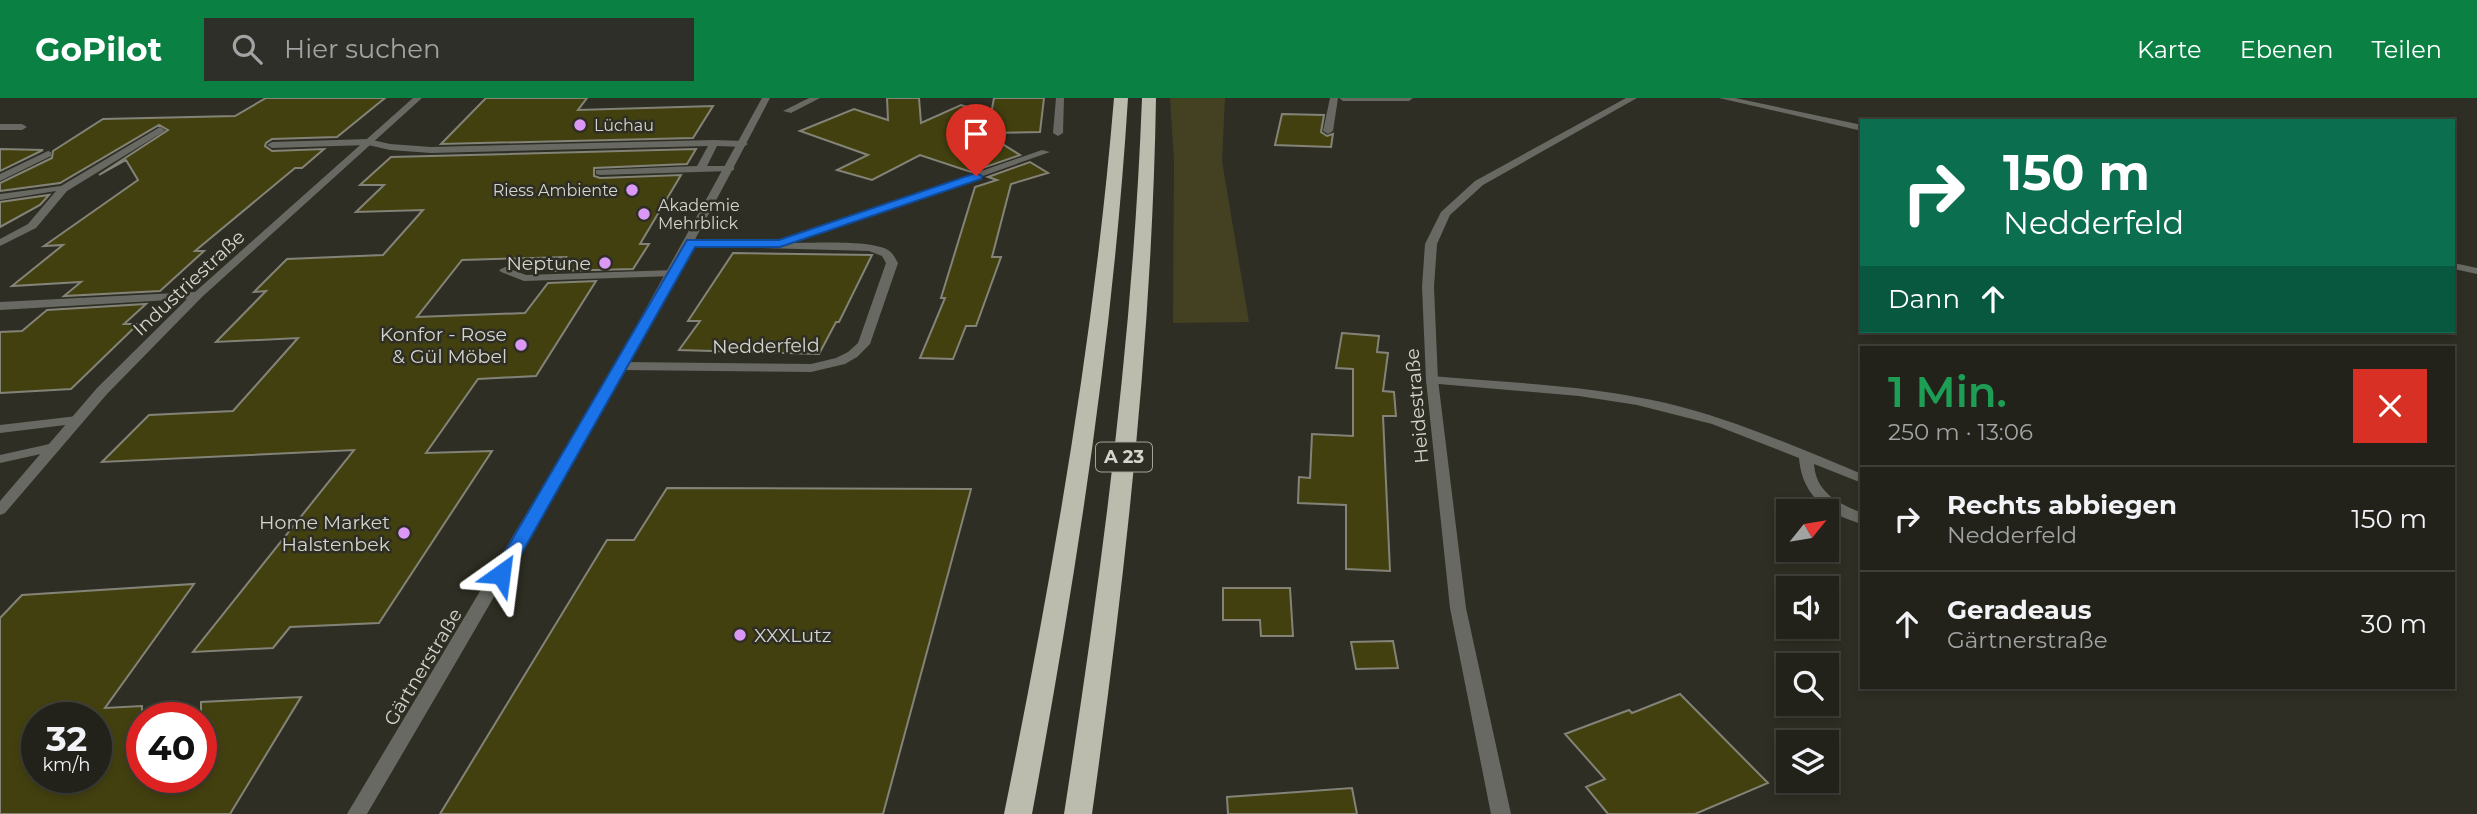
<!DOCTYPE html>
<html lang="de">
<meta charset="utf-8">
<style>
body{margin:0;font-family:Montserrat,sans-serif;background:#2e2f28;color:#f1f3f6;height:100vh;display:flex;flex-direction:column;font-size:26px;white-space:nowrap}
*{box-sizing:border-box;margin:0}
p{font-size:23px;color:#a2a4a3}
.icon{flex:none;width:38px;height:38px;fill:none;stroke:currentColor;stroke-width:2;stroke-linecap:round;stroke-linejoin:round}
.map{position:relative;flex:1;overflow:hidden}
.drawer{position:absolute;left:1860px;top:248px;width:595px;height:343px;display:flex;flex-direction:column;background:#22221b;border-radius:0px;box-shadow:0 4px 10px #0003,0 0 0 2px #3f3f3a}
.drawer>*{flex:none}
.hud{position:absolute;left:1860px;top:21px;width:595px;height:214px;border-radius:0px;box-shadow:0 4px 10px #0003,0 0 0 2px #3f3f3a;background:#0b6e4f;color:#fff;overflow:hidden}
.needle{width:46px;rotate:60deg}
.controls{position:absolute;left:1776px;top:401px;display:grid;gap:14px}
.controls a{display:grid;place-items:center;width:63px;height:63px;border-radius:0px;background:#22221b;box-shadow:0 4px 10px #0003,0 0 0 2px #3f3f3a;font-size:35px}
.speed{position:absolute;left:21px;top:604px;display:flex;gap:14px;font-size:35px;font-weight:700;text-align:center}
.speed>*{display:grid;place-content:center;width:91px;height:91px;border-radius:50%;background:#22221b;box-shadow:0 4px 10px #0003,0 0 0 2px #3f3f3a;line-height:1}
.speed small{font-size:18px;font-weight:400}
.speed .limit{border:10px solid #d22;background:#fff;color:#111}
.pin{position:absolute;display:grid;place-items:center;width:60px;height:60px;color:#fff;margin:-72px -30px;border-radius:50% 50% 50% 0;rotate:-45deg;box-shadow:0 0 7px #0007}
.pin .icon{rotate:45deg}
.me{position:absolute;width:77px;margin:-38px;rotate:31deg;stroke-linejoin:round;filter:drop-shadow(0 0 5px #0008)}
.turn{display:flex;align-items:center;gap:24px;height:147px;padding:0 28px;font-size:32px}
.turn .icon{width:91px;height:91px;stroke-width:2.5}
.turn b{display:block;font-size:49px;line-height:60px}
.then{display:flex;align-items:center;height:66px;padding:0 28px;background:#0003;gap:14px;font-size:26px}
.round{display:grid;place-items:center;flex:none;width:74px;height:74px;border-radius:0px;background:#2e2f28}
.overview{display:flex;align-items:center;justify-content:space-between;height:119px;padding:0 28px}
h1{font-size:42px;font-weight:600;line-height:52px;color:#1e9e55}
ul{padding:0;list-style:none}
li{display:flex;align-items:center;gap:21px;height:105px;padding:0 28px;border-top:2px solid #3f3f3a}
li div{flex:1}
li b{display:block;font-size:26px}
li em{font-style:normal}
header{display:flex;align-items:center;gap:42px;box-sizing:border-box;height:98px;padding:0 35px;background:#0b8043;color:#fff}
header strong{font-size:33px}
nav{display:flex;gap:38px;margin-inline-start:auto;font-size:24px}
.search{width:490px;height:63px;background:#2e2f28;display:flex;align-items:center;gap:18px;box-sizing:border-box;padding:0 24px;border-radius:0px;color:#a2a4a3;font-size:26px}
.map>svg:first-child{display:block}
.green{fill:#434122}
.building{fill:#434010;stroke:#838378;stroke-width:2;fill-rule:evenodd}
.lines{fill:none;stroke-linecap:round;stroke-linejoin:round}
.service{fill:#696964;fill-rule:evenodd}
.minor{fill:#696964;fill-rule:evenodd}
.tertiary{fill:#696964;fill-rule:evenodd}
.motorway{fill:#bbbbae;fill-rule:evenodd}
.route{fill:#1a73e8;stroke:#114b97;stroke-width:2}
.poi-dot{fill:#db99f5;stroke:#2e2e24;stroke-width:2.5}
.labels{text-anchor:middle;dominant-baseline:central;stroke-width:5;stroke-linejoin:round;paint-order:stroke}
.far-poi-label{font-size:16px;fill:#d5d5cf;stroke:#2e2e24;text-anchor:start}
.shield{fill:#2e2e24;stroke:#a3a39c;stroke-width:2}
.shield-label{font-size:18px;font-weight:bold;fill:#d5d5cf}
.poi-label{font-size:19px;fill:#d5d5cf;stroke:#2e2e24;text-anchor:end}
.street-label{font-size:19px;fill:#d5d5cf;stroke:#2e2e24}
</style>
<header>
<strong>GoPilot</strong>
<div class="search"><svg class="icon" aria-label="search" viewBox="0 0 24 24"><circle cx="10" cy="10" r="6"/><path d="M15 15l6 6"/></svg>Hier suchen</div>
<nav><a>Karte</a><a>Ebenen</a><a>Teilen</a></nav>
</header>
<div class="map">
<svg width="2477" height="716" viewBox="0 0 2477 716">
<rect width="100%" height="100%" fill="#2e2e24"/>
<!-- green -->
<path class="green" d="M1170,0H1225L1222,63L1249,224L1173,225L1174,63Z"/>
<!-- building -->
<path class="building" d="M266,0H385L337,39L272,41L266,45L265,48L272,53L324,51L302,70H295L195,153H204L160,193L64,198L81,184L12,188L63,147L44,148L138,82L126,62L99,77L168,32L159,27L60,85L0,93V85L52,60L53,53L103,21L235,18Z
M486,0H587L578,12L713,8L693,40L441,46Z
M887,0H919L921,25L961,7L991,16L994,0H1044L1040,34L985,35L1020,57L971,74L920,57L872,82L837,72L868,57L800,33L854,11L888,22Z
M1282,16L1324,17L1321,34L1327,38L1333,36L1331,49L1275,47Z
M0,51L43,52L0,73Z
M696,51L687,66L594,70V78L600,80L681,77L640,146H649L633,171L556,173L566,159L462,162L417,219L525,215L548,185L596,183L536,278L478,281L426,355L492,353L379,525L290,529L273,550L193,554L354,352L102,364L149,317L233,313L298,240L216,244L266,193L254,194L287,161L383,157L423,112L356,114L384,87H360L391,59Z
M1030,64L1048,75L1011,86L992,159H1001L976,228H966L953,261L920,260L945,200H941L975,89L997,82L988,79Z
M49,97L40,107L0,129V104Z
M733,155L872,157L839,224H836L819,256L679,252L700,223H688Z
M146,206L124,226H138L71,291L0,295V234L22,233L47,212Z
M1342,235L1379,238L1377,254L1388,255L1383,293L1394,294L1396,318H1383L1390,473L1346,471V407L1298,405L1299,379L1310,380L1312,336L1353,338V271L1336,270Z
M667,390L971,391L883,716H440L607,442H634Z
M194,486L105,610L142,608V679H201V604L301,599L230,716H0V520L22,497ZM37,620H96V679H37Z
M1223,490H1290L1293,538H1261L1260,522H1223Z
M1393,543L1398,570L1356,571L1351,544Z
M1680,596L1768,685L1695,716H1608L1586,689L1605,681L1565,636L1629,612L1632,615Z
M1352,690L1357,716H1228L1227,699Z"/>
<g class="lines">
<!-- service -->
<path class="service" d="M809,0H820L791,15L783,13Z
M1056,0H1064L1063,35L1058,38L1053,35Z
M1330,0H1338L1333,33L1328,36L1323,33Z
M0,26H22L27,29L22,32H0Z
M160,29L165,32L163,34L67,93L36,130L0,148V141L28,126L56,93L0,102V96L61,88Z
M368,41L390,46L431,49L714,42L743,43L748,46L743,49L717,48L707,68H734V72L730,73L600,77L596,76V72L697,68L708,48L431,55L390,52L368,47L272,50L267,47L272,44Z
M48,53L51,54V58L0,83V76Z
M505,169L526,177L674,172L680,175L674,178L524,183L501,174L499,172Z
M1432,278C1510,285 1589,287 1666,305C1734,321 1798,350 1862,376V385L1814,366C1816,395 1838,405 1862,415V426C1827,416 1802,398 1799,360L1712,326L1637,307L1579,298L1427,285L1426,282L1427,279Z
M77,318L84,322L82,325L0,335V327Z
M54,345L59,346L61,349L59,352L0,365V357Z"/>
<!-- minor -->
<path class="minor" d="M413,0H422L202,199L107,296L5,415L0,417V403L97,290L187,201L0,212V204L195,194Z
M1339,0H1413L1409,3H1343Z
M1626,0H1637L1483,87L1450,117L1437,146L1434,189L1438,282L1466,510L1511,716H1491L1450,510L1426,282L1422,189L1425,146L1441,114L1475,83Z
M1719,0H1735L1862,27V33Z
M1042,52L1050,54L794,145C815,145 871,142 888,152C893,155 895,160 898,165L870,246L857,259L845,266L811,274L620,272L614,268L620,264L811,266L836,260L848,254L858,245L886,165L882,158L869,153L691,148L686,145L687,143L783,144L784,141Z
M2454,165L2477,170V176L2454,171Z"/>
<!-- tertiary -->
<path class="tertiary" d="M762,0H770C644,243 506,480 367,716H347L612,272Z"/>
<!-- motorway -->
<path class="motorway" d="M1114,0H1128C1113,241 1076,478 1032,716H1004C1052,479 1094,242 1114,0Z
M1142,0H1156C1152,241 1125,478 1092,716H1064C1101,478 1133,241 1142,0Z"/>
</g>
<!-- route -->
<path class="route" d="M976,75L982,78L981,81L780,149H695L510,476L507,480H495L492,476L687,142H779Z"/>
<!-- markers -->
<g class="poi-dot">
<circle cx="580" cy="27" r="7"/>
<circle cx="632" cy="92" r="7"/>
<circle cx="644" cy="116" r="7"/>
<circle cx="605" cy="165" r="7"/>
<circle cx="521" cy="247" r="7"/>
<circle cx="404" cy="435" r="7"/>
<circle cx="740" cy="537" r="7"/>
</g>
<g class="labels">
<!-- far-poi labels -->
<g class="far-poi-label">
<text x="594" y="27">Lüchau</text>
<text x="618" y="92" text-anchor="end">Riess Ambiente</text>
<text x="658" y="107">Akademie<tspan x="658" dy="18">Mehrblick</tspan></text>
</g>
<!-- shield labels -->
<rect class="shield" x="1096" y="344.5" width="56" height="29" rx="5"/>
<g class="shield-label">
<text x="1124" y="359">A 23</text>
</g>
<!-- poi labels -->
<g class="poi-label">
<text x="591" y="165">Neptune</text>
<text x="507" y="236">Konfor - Rose<tspan x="507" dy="22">&amp; Gül Möbel</tspan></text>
<text x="390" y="424">Home Market<tspan x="390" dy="22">Halstenbek</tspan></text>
<text x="754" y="537" text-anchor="start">XXXLutz</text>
</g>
<!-- street labels -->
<g class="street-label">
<text transform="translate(189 185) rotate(-43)">Industriestraße</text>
<text transform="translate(766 248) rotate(-1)">Nedderfeld</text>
<text transform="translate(1417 308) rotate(-95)">Heidestraße</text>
<text transform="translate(423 569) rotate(-59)">Gärtnerstraße</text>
</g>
</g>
</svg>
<div class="controls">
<a><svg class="needle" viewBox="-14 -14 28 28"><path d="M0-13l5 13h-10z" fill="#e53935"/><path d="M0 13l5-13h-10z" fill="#a2a4a3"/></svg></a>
<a><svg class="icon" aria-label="sound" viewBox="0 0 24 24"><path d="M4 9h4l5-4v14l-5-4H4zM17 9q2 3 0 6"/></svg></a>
<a><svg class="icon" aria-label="search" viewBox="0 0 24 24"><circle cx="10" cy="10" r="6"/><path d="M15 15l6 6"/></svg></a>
<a><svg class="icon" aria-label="layers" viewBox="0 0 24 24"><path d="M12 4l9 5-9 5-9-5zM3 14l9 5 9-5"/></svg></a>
</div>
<div class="speed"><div>32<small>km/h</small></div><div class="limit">40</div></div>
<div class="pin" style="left:976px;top:78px;background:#d93025"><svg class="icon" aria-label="arrive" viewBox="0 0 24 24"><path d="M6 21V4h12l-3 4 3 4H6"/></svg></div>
<svg class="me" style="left:501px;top:476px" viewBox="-20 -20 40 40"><path d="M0-17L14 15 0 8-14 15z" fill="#1a73e8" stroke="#fff" stroke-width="4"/></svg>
<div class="hud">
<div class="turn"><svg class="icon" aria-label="right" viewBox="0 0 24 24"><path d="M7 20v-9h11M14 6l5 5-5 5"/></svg><div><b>150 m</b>Nedderfeld</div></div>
<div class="then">Dann<svg class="icon" aria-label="ahead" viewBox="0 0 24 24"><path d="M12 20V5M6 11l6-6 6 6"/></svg></div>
</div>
<section class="drawer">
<div class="overview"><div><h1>1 Min.</h1><p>250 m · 13:06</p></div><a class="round" style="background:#d93025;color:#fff"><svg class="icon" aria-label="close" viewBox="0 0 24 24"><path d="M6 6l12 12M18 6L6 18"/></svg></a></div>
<ul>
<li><svg class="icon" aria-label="right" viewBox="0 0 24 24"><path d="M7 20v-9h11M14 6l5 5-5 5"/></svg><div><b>Rechts abbiegen</b><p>Nedderfeld</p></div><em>150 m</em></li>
<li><svg class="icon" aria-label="ahead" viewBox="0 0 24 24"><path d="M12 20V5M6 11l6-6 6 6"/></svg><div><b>Geradeaus</b><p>Gärtnerstraße</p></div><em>30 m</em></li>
</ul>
</section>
</div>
